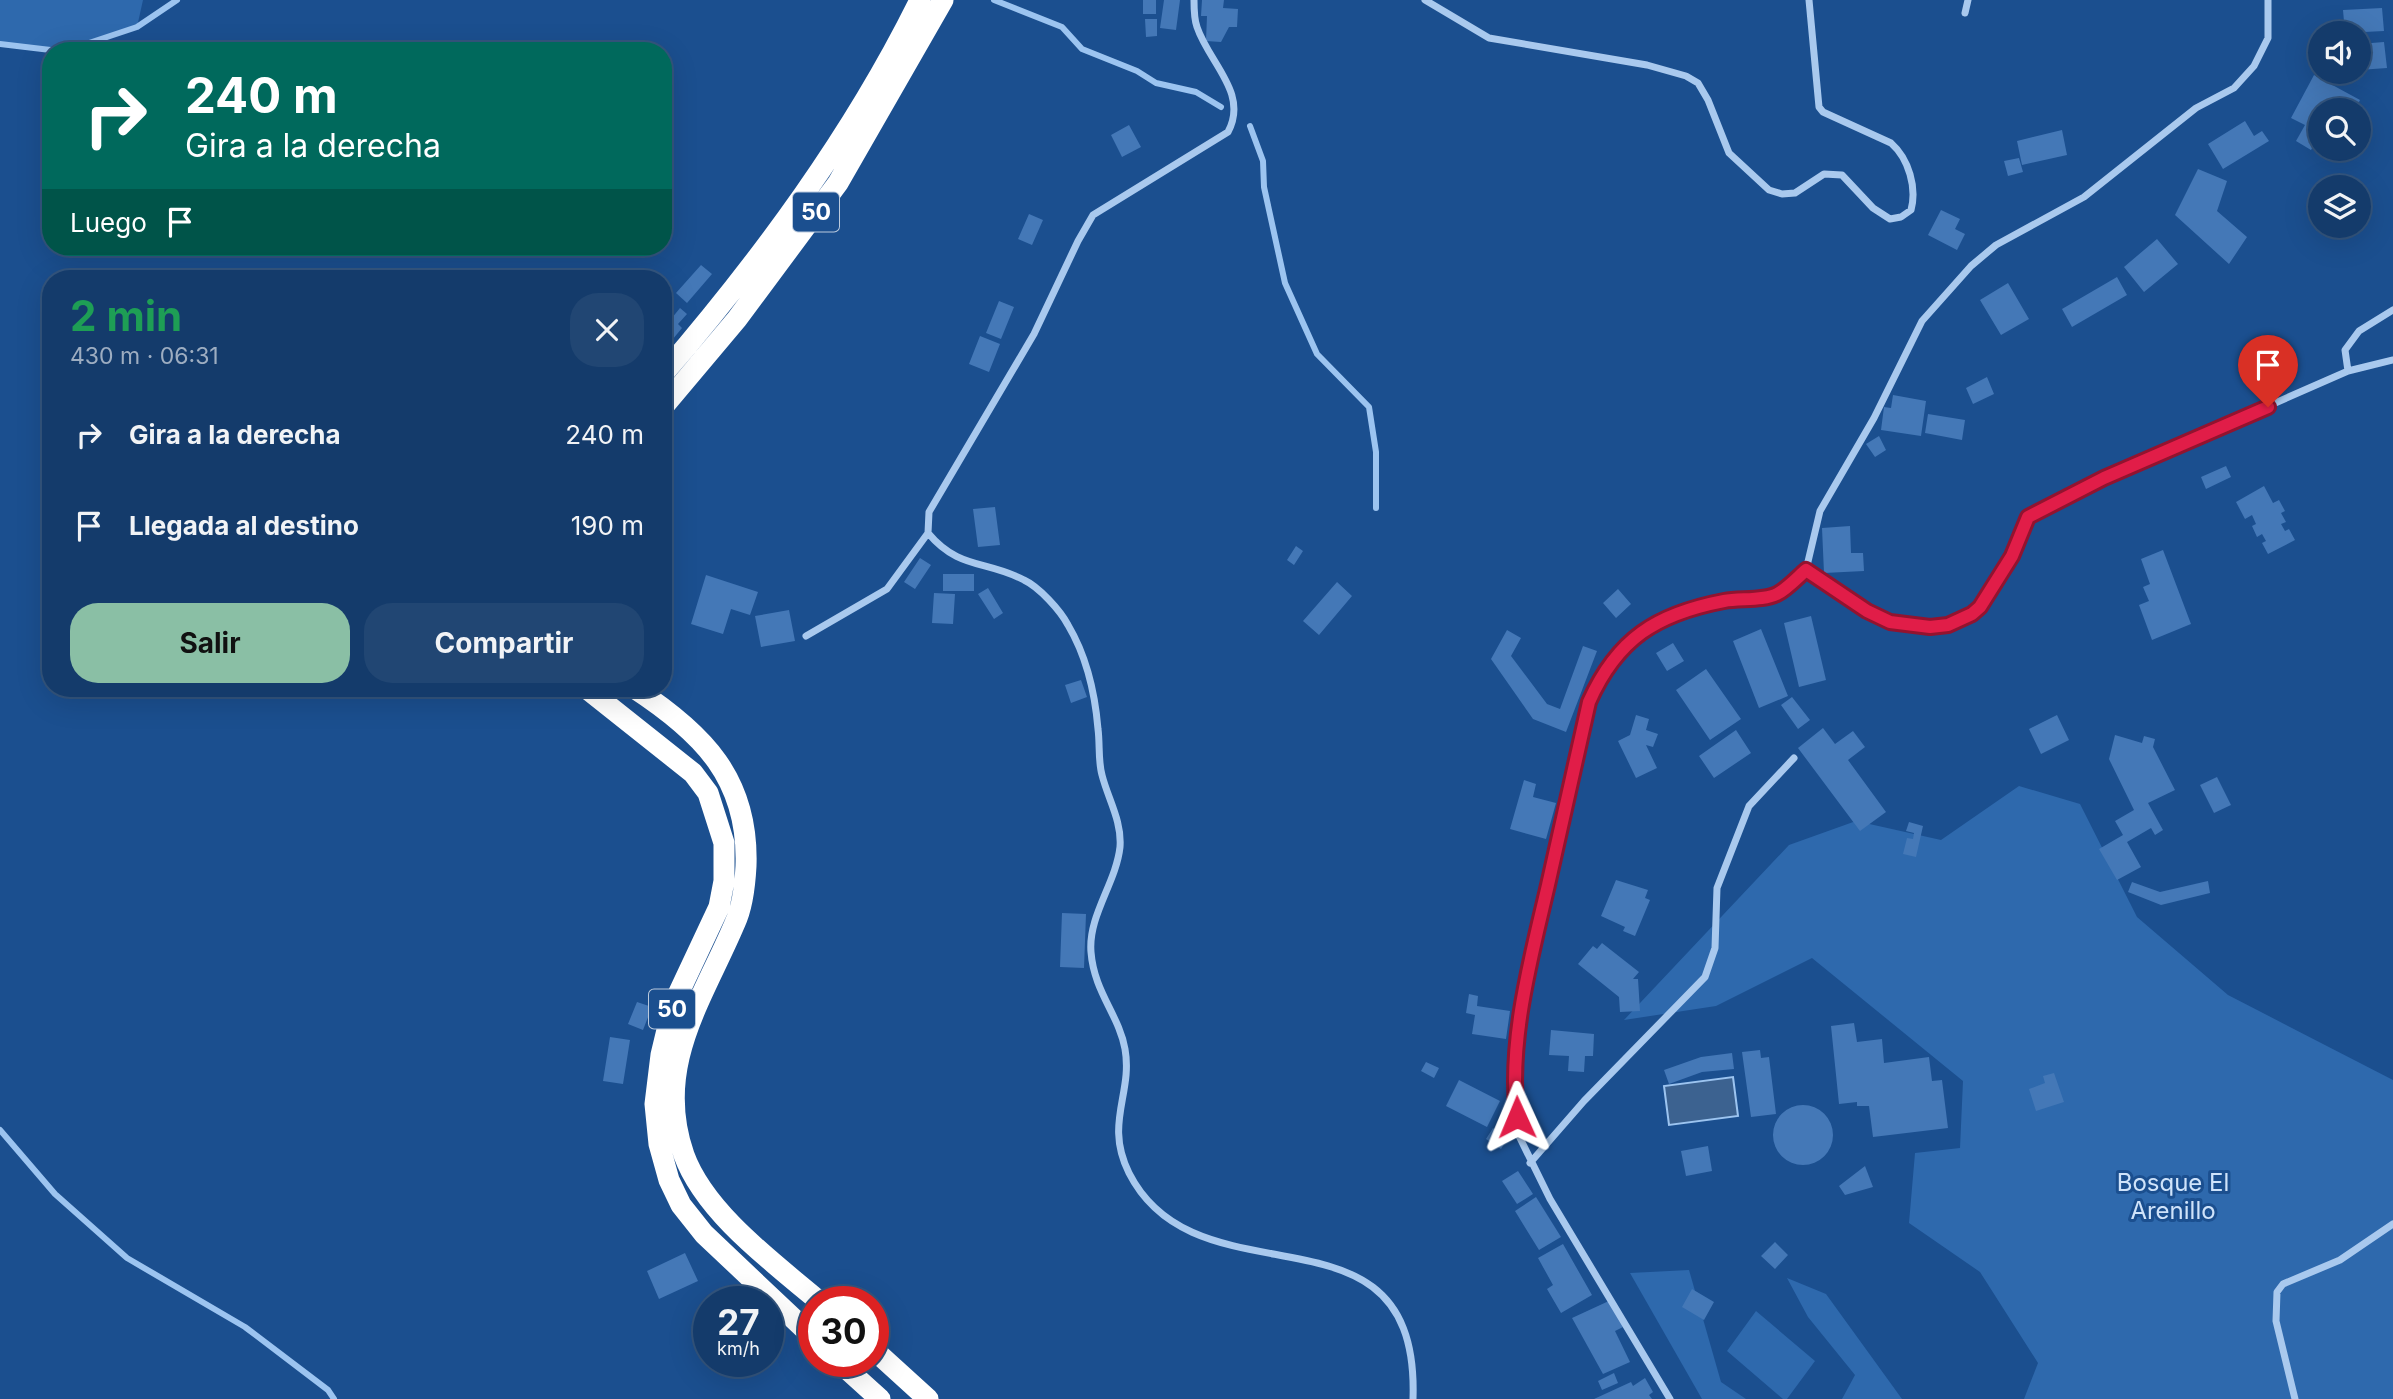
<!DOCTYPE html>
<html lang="es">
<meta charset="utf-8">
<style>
body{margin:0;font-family:Inter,sans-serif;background:#214673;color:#f1f3f6;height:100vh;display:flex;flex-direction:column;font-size:26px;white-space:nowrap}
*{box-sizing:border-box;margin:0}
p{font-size:23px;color:#9dadc1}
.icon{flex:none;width:38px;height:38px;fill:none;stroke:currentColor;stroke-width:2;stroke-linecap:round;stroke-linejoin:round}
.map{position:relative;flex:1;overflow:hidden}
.side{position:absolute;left:42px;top:270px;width:630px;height:427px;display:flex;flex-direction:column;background:#143b6b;border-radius:28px;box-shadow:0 7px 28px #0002,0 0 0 2px #33557e}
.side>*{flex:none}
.hud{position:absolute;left:42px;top:42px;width:630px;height:214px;border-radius:28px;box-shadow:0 7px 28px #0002,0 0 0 2px #33557e;background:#00695c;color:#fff;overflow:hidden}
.tools{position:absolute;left:2308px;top:21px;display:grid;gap:14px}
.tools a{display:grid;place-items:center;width:63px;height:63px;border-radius:50%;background:#143b6b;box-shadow:0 7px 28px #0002,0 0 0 2px #33557e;font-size:35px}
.speed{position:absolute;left:693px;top:1286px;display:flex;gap:14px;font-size:35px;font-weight:700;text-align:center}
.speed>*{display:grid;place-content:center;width:91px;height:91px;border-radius:50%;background:#143b6b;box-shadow:0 7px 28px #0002,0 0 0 2px #33557e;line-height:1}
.speed small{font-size:18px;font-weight:400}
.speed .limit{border:10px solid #d22;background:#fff;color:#111}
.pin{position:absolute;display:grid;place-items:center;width:60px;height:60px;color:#fff;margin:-72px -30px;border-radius:50% 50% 50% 0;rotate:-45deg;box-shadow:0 0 7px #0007}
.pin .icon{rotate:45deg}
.me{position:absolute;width:77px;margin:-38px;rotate:359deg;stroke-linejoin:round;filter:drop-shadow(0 0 5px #0008)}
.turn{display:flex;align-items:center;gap:24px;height:147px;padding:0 28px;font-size:32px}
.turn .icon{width:91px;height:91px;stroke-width:2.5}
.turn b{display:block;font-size:49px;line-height:60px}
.then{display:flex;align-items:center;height:66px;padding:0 28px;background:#0003;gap:14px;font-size:26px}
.round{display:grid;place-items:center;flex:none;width:74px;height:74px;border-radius:28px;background:#214673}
.overview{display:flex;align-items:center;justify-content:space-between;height:119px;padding:0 28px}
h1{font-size:42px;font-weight:700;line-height:52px;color:#1e9e55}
.cta{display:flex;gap:14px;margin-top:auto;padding:14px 28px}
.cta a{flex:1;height:80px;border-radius:28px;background:#8abfa5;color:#111;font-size:28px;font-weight:700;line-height:80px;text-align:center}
.cta a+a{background:#214673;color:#f1f3f6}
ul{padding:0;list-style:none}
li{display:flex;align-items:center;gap:21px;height:91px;padding:0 28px}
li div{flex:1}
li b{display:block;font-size:26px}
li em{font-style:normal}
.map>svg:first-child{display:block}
.green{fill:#2e69ad}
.water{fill:#3c6290;stroke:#9cc4f0;stroke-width:2}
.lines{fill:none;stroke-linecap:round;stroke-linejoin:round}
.stream{stroke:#9cc4f0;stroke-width:6}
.building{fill:#4478b7}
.street{stroke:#a9c9ee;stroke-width:7}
.highway{stroke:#fff;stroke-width:21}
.route-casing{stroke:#92132f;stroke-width:18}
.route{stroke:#e11d48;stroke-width:12}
.labels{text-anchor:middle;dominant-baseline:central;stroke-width:6;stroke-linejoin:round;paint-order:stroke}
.shield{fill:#1b4f8f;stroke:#bbcadd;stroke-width:2}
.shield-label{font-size:23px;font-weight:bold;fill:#fff}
.park-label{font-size:24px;fill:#cfe3fa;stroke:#1b4f8f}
</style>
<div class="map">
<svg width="2393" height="1399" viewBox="0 0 2393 1399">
<rect width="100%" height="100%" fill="#1b4f8f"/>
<!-- green -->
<path class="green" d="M0,0H143L137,27L65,51L0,44Z
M2019,786L2080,804L2137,917L2228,995L2393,1080V1399H2024L2038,1363L1980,1272L1909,1223L1915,1153L1960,1148L1963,1081L1812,958L1716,1006L1624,1020L1789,845L1856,821L1941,840Z
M1689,1270L1721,1382L1746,1399H1702L1630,1273Z
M1787,1278L1826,1294L1902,1399H1842L1855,1375L1808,1317Z
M1756,1311L1815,1361L1787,1399H1783L1727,1351Z"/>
<!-- water -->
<path class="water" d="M1733,1077L1738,1116L1669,1125L1664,1086Z"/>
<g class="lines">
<!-- stream -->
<path class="stream" d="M994,0L1062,27L1082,49L1137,71L1156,83L1196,92L1221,107
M0,44L59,51
M65,51L137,27L177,0
M1250,126L1263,161L1264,187L1285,283L1317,354L1369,407L1376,452V508
M0,1130L55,1194L127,1258L245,1327L328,1390L334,1399"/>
</g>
<!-- building -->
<path class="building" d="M1143,0H1156V14H1143Z
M1164,0H1180L1176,30L1160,28Z
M1202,0H1224L1223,8L1238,9L1237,27H1229L1221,42L1206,41L1207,16H1201Z
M2382,8L2384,31L2345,33L2343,10Z
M1145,19H1157V36L1146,37Z
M2384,42L2387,68L2359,70V44Z
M2314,75L2360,100L2355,110H2320V146L2315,143L2311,150L2296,141L2305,125L2291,118Z
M2245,121L2254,136L2262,131L2269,141L2223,169L2208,144Z
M1129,125L1141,147L1122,157L1111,135Z
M2062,130L2067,155L2022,165L2017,141Z
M2019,158L2023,172L2008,176L2004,161Z
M2198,169L2227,181L2217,211L2247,237L2229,264L2175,215Z
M1941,210L1960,219L1955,229L1965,234L1957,250L1928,235Z
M1029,214L1043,220L1032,245L1018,239Z
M2157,239L2178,264L2144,292L2124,267Z
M701,265L712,274L687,303L676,293Z
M2117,277L2127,295L2072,327L2062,309Z
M2008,283L2029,319L2001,335L1980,300Z
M999,301L1014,307L1001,339L986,333Z
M680,308L687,314L678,324L682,328L663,351V329Z
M980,336L1000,344L989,372L969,364Z
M1987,377L1994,394L1973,404L1966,388Z
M2274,382L2278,396L2265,400L2261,387Z
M1893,395L1926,401L1921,436L1881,430L1884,407L1891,408Z
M1928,414L1965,420L1962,440L1925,433Z
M1879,436L1886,450L1875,457L1866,444Z
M2226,466L2231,477L2206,489L2201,477Z
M2264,486L2273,503L2279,500L2285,511L2281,513L2286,522L2281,524L2285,531L2289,529L2295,540L2268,554L2262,543L2266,541L2262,534L2257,537L2252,526L2256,524L2252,515L2245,519L2236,502Z
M995,507L1000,545L978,547L973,509Z
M1850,526L1851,553H1863L1864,571L1824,573L1822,528Z
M1296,546L1303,551L1294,565L1287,560Z
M2163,550L2191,624L2152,640L2139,605L2149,601L2143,587L2150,584L2141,559Z
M920,558L931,565L915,589L904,582Z
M943,574H974V591H943Z
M706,575L758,592L750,615L731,609L723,634L691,624Z
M1337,582L1352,596L1319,635L1303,621Z
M988,588L1003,613L994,619L978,594Z
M1618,589L1631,604L1616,618L1603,603Z
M934,593L955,594L953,624L932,623Z
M789,610L795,641L761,647L755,616Z
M1811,616L1826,680L1799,687L1784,623Z
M1761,629L1788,696L1759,708L1733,641Z
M1507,630L1521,638L1511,656L1547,704L1560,709L1583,646L1597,651L1566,732L1533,719L1491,659Z
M1673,643L1684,661L1667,671L1656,653Z
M1706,669L1741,719L1710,740L1676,690Z
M1081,680L1087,697L1071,703L1065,685Z
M1792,697L1810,720L1798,729L1781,705Z
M1636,715L1649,719L1646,730L1658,734L1653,747L1646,745L1657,768L1636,778L1618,741L1630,735Z
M2057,715L2069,740L2041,754L2029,729Z
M1823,728L1835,744L1853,731L1865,747L1848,760L1886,812L1860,831L1798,748Z
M1736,730L1751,753L1714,778L1699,756Z
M2115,735L2142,743L2144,736L2155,739L2153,747L2175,790L2148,803L2163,830L2155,835L2151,828L2127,842L2141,867L2117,880L2099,849L2123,835L2115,821L2134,810L2109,759Z
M2217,777L2231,805L2214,813L2200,785Z
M1524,780L1536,784L1533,797L1556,803L1546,839L1510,829Z
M1909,822L1923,826L1916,857L1903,854L1907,838L1913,839L1914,833L1906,831Z
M1616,880L1648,890L1645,898L1650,900L1635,936L1623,931L1625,927L1601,916Z
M2208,881L2210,893L2161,905L2128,892L2132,882L2160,892Z
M1062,913L1086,914L1084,968L1060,967Z
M1602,943L1639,972L1633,979H1638L1640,1011L1620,1012L1619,997L1578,964L1593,946L1597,949Z
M1469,994L1478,996L1477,1006L1510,1011L1506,1039L1472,1034L1475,1015L1466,1013Z
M637,1002L652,1007L643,1030L628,1024Z
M1854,1023L1857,1042L1882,1039L1884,1063L1929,1057L1932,1081L1942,1080L1948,1128L1873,1137L1869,1106H1857V1102L1839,1104L1831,1026Z
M1551,1030L1594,1034L1593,1056H1585L1584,1072L1568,1071L1569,1056L1549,1055Z
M610,1037L630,1040L623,1084L603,1081Z
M1760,1050L1761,1058L1769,1057L1776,1114L1751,1117L1742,1052Z
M1732,1053L1734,1069L1702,1072L1669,1084L1664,1070L1701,1057Z
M1426,1062L1439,1068L1434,1078L1421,1071Z
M2054,1073L2064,1102L2036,1111L2029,1089L2045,1083L2043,1076Z
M1459,1080L1500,1101L1487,1127L1446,1106Z
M1773 1135a30 30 0 1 1 60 0a30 30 0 1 1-60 0Z
M1493,1128L1508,1138L1501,1149L1486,1139Z
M1708,1146L1712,1171L1686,1176L1681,1151Z
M1865,1166L1873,1187L1845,1195L1839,1186Z
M1518,1171L1533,1194L1517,1204L1502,1181Z
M1536,1197L1561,1237L1539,1250L1515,1211Z
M1775,1242L1788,1255L1775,1269L1761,1256Z
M1563,1244L1592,1295L1561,1313L1547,1289L1553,1285L1538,1258Z
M685,1253L698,1281L659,1299L647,1271Z
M1692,1289L1714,1302L1704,1320L1682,1307Z
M1611,1300L1623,1327L1615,1331L1630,1362L1603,1374L1572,1318Z
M1614,1373L1618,1383L1602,1390L1598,1381Z
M1645,1378L1653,1392L1649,1395L1652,1399H1594L1631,1382L1633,1386Z"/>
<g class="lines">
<!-- street -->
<path class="street" d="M1194,0C1194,8 1194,19 1197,27C1209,63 1249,93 1228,132L1093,215L1078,241L1034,334L929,512L928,533C959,570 986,560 1024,580C1039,587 1060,610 1068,625C1087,657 1095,693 1098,729C1100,744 1098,761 1102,775C1108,799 1122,821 1120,847C1116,883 1088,916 1091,952C1094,992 1119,1015 1125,1049C1133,1094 1104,1123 1129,1173C1199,1311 1420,1189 1413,1399
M1425,0L1489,38L1647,65L1686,76L1698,83L1708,100L1729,153L1769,190L1782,194L1795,193L1824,174L1842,175L1873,208L1890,219L1901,217L1911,210C1917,188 1909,159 1891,143L1823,112L1819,107L1809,0
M1965,13L1968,0
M2348,371L2345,350L2359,331L2393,310
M1806,570L1867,611L1890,622L1930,627L1948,625L1972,614L1980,607L2012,556L2028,518L2104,478L2348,371L2393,360
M806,636L887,589L928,533
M1530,1163L1584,1101L1705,977L1715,948L1717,888L1749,806L1794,758
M1670,1399L1550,1199L1519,1136L1515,1098L1531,958L1589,702L1603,670L1646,628L1672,616L1723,601L1777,594L1806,570L1820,511L1874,418L1922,321L1971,266L1996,245L2084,197L2196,108L2234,88L2254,66L2268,38V0
M2295,1399L2276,1321L2277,1292L2283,1284L2340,1260L2393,1224"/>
<!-- highway -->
<path class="highway" d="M663,374C761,260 853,136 920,0
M663,407L737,319L838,183L943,0
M586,688L693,773L708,793L724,843V881L719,907L673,1005L661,1055L655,1104L659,1144L669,1180L681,1205L704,1234L814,1338
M634,688C703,733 749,779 746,866C745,885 743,906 735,923C702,1001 653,1066 684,1155C705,1213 774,1263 820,1302
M873,1349L928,1399
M839,1362L880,1399"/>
</g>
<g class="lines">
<defs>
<path id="route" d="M1517,1117C1508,1041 1531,958 1548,885C1562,824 1575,763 1589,702C1617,639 1656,614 1724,601C1740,598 1763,601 1777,594C1787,589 1798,577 1806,570L1867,611L1890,622L1930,627L1948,625L1972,614L1980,607L2012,556L2028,517L2104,478L2268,407"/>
</defs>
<!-- route casing -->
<use href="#route" class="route-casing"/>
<!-- route -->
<use href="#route" class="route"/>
</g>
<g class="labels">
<!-- shield labels -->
<g class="shield">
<rect x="793" y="192.5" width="46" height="39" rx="5"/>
<rect x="649" y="989.5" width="46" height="39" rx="5"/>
</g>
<g class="shield-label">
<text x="816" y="212">50</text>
<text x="672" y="1009">50</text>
</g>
<!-- park labels -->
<g class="park-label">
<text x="2173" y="1182">Bosque El<tspan x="2173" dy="28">Arenillo</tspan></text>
</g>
</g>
</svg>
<div class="tools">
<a><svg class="icon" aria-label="sound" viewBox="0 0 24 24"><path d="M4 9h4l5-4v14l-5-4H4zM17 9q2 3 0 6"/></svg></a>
<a><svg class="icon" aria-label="search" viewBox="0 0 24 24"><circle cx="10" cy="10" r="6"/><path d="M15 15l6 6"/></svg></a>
<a><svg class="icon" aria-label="layers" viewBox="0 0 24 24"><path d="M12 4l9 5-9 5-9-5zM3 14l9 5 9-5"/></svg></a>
</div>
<div class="speed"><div>27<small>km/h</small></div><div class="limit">30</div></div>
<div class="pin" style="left:2268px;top:407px;background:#d93025"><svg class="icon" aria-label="arrive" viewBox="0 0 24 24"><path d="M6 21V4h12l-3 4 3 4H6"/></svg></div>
<svg class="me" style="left:1517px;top:1117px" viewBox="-20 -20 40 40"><path d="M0-17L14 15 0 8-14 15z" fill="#e11d48" stroke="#fff" stroke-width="4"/></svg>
<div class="hud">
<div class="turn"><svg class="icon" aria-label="right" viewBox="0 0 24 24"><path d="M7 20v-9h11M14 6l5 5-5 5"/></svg><div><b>240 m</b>Gira a la derecha</div></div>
<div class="then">Luego<svg class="icon" aria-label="arrive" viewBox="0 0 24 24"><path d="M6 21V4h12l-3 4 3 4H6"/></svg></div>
</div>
<section class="side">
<div class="overview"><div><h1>2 min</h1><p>430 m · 06:31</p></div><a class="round"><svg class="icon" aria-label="close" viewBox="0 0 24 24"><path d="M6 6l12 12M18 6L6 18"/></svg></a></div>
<ul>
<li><svg class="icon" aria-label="right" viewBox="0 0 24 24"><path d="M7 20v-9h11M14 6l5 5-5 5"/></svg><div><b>Gira a la derecha</b></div><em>240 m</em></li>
<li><svg class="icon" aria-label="arrive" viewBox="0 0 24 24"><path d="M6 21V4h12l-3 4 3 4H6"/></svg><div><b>Llegada al destino</b></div><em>190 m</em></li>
</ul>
<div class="cta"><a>Salir</a><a>Compartir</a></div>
</section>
</div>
